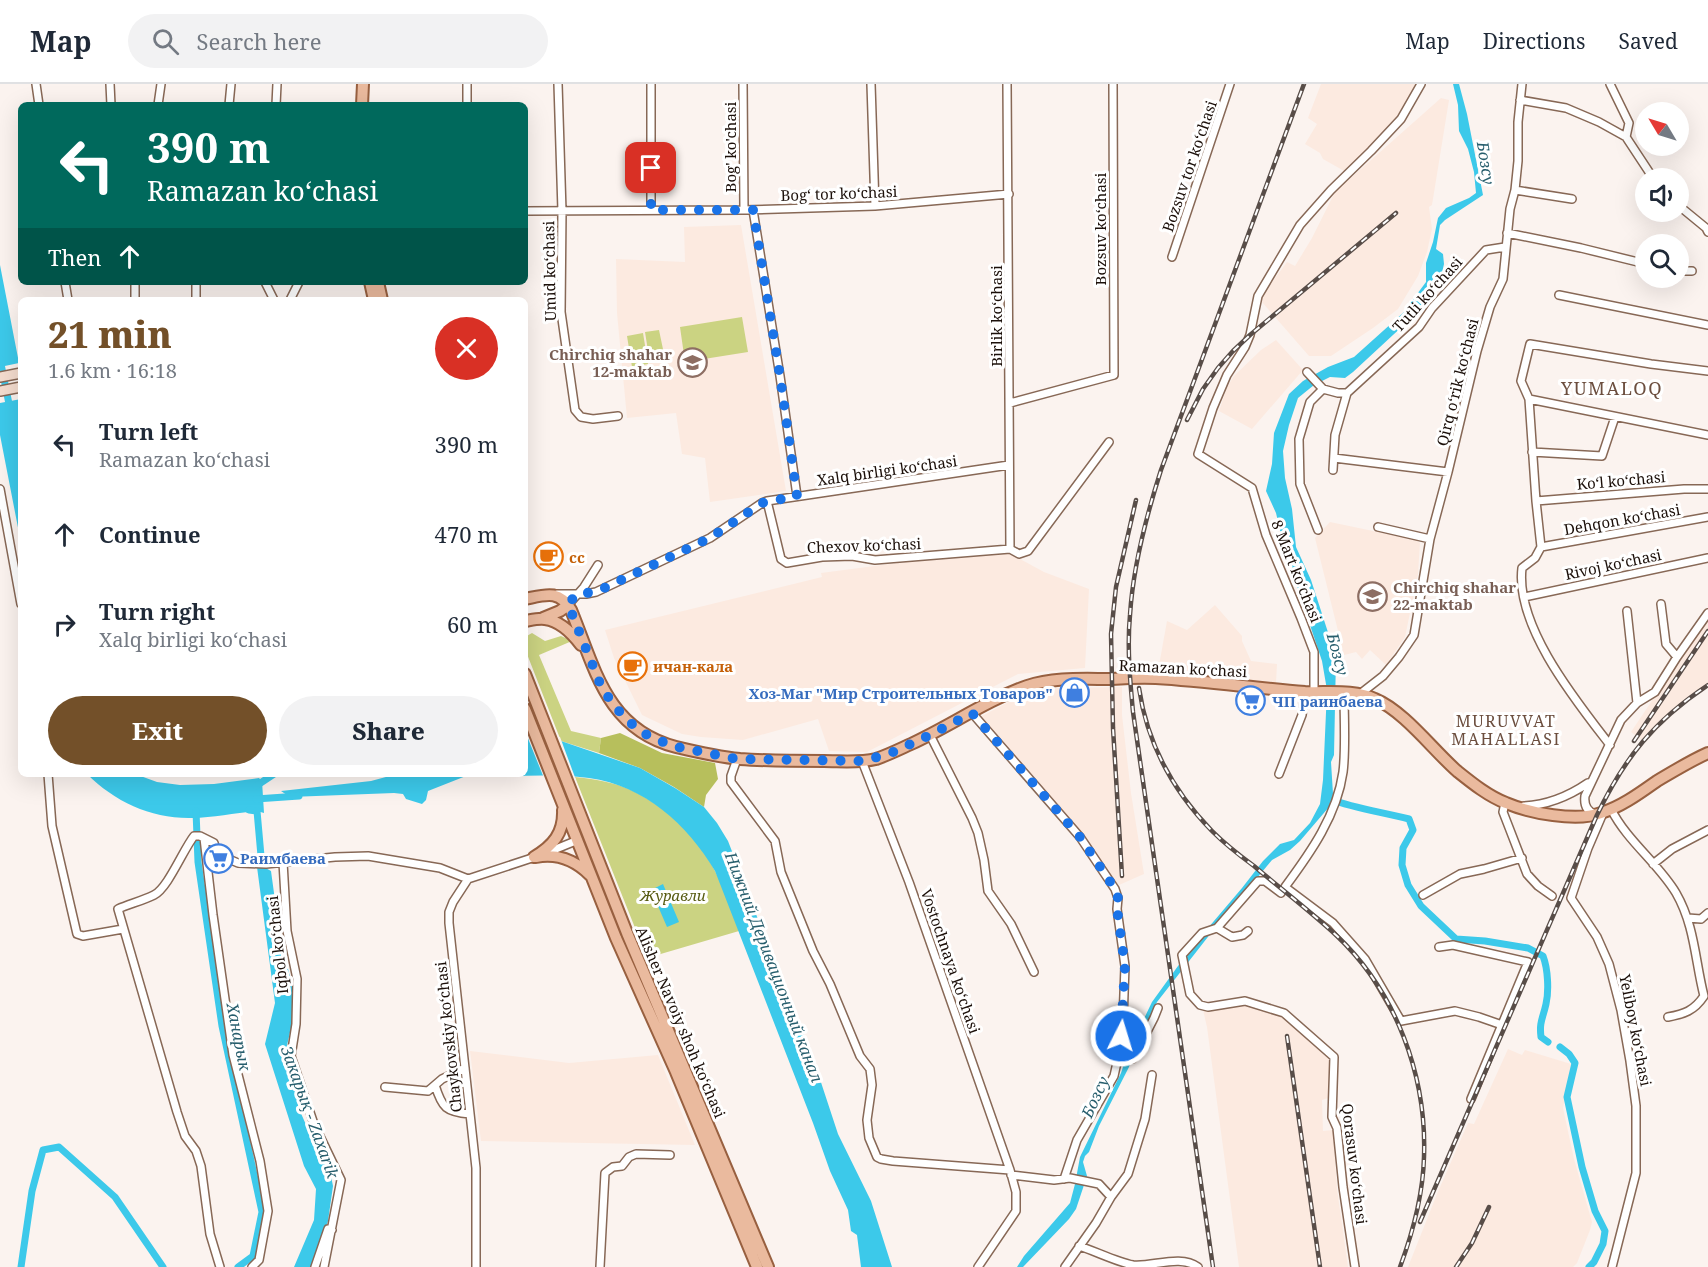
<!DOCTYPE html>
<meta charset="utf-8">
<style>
body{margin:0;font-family:"Noto Serif",serif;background:#f2f2f3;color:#1f2937;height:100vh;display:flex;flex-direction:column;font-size:22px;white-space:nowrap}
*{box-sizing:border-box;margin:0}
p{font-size:20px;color:#747a83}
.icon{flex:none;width:33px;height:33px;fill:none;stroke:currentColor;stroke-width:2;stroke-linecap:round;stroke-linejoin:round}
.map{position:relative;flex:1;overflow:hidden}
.drawer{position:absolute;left:18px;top:213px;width:510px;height:480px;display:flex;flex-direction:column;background:#fff;border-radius:9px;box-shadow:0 6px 24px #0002}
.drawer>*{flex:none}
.banner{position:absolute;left:18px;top:18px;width:510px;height:183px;border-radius:9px;box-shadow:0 6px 24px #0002;background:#00695c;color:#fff;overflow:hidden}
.needle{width:39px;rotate:308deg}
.fabs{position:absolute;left:1635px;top:18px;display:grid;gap:12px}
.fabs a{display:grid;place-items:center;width:54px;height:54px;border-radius:50%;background:#fff;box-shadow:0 6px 24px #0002;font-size:30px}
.pin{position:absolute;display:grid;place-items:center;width:51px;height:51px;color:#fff;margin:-26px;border-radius:12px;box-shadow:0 3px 9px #0006}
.me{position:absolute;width:66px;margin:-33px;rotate:5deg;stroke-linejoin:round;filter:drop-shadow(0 0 4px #0008)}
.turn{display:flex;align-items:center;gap:21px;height:126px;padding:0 30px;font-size:27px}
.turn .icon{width:78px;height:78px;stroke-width:2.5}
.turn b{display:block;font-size:42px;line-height:51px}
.then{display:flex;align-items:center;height:57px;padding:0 30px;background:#0003;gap:12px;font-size:22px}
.round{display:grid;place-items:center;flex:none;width:63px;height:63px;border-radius:32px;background:#f2f2f3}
.overview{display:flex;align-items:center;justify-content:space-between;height:102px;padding:0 30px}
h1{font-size:36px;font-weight:800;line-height:45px;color:#735029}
.action{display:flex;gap:12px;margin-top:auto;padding:12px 30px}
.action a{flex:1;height:69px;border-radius:36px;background:#735029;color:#fff;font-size:24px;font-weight:800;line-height:69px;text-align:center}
.action a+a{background:#f2f2f3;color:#1f2937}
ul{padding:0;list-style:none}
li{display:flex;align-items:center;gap:18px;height:90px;padding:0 30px}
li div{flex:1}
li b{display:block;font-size:22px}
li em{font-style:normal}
header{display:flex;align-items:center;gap:36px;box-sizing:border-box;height:84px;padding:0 30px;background:#fff;border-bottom:2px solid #e0e1e3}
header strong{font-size:28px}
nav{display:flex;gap:33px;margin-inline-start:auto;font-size:21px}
.search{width:420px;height:54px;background:#f2f2f3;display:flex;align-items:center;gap:15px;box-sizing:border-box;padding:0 21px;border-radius:33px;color:#747a83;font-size:22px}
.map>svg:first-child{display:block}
.built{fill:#fceae0}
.green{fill:#cbd382}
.forest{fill:#b7bf5c}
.water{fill:#3cc9ea}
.pier{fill:#fbf3ef}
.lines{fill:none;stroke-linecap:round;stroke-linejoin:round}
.canal{stroke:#3cc9ea;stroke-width:7}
.street-casing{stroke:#876856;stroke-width:10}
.secondary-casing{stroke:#876856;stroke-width:12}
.primary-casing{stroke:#986040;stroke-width:14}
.street{stroke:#fff;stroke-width:7}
.secondary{stroke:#f4dcce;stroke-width:9}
.primary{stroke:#eaba9e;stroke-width:10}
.rail-casing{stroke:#584d48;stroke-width:4.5}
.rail{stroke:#fff;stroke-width:2;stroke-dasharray:7;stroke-linecap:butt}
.route{stroke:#1a73e8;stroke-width:10;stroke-dasharray:0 18}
.labels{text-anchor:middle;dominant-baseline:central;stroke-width:6;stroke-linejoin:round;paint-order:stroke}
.street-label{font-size:15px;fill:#1b0f09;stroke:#fff}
.education-label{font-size:15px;font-weight:bold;fill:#785e54;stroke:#fff;text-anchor:end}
.food-label{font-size:15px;font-weight:bold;fill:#c56008;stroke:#fff;text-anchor:start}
.shop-label{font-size:15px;font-weight:bold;fill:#366cbe;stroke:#fff;text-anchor:start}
.park-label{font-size:15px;font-style:italic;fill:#585c13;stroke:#fff}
.water-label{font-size:16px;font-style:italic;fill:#275e6d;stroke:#fff}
.neighbourhood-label{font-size:16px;letter-spacing:1.5px;fill:#6c4e3e;stroke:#fff}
.quarter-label{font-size:18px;letter-spacing:1.5px;fill:#6c4e3e;stroke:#fff}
</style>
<header>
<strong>Map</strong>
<div class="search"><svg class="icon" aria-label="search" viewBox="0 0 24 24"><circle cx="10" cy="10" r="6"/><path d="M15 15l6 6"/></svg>Search here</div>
<nav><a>Map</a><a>Directions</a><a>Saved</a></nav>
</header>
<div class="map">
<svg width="1708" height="1183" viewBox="0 0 1708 1183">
<rect width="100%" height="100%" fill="#fbf3ef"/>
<!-- built -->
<path class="built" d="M1321,0H1418L1414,10L1397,35L1370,65L1346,88L1323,75L1320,69L1305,60L1317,40L1308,34Z
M1441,14L1449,16L1432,121L1429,123L1432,145L1427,168L1418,192L1398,225L1373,244L1331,272H1309L1261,217L1262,212L1287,178L1295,182L1312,154L1335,108Z
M741,141L786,407L710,418L705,374L682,370L676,329L627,334L617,229L616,175L685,178L684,143Z
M1276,256L1303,286L1252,345L1219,327L1227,303L1234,292L1261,266Z
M1330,438L1416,456L1420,459L1418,490L1405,553L1386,581L1370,566L1362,575L1356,568L1344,571L1315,454Z
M1009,469L1044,488L1089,505L1085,584L1018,590L867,668L829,667L818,635L743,656L701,653L682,650L642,631L614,574L605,546L822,493L821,489L928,475Z
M1215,521L1242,552V557L1251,577L1277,580L1276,599L1158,587L1167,537L1187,546Z
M1708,533V603L1690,612L1653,644L1643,657L1631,648Z
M1122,603V631L1131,709L1144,790L1119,801L1114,799L980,633L1022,611L1057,604Z
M1245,920L1283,930L1332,973L1331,1013L1322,1016L1323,1047L1333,1046L1337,1105L1348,1183H1239L1207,943L1203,926Z
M1508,965L1522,971L1525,966L1571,980L1563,1024L1574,1075L1592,1138L1590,1146L1577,1179L1573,1183H1408L1437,1110L1468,1039L1474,1040Z
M470,967L569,979L658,971L695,1061L481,1057Z"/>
<!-- green -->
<path class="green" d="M742,233L748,268L685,278L680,243Z
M659,246L664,270L649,273L645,248Z
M643,249L648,280L632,283L627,252Z
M532,549L545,557L561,552L572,557L539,571L571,647L601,654L599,669L561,657L525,565V553Z
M575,693C594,695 615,698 633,707C667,723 698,754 715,787C725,806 731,827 739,847L647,874Z"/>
<!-- forest -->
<path class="forest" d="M620,649L662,669L715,679L718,695L706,711L704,723L674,703L640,684L599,669L601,654Z"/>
<!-- water -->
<path class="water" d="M1453,0H1459L1467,30L1483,111L1445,136L1440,141L1436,165L1443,170L1444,180L1440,198L1431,214L1420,226L1353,288L1345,294L1330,293L1314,301L1298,314L1289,341L1283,367L1285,394L1292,425L1296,463L1311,496L1336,573L1334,671L1331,678L1333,710L1329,723L1300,757L1290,766L1272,776L1211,849L1157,918L1133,970L1129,983L1099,1042L1089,1068L1085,1072L1083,1078L1087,1092L1076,1125L1069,1135L1023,1183H1017L1024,1172L1070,1119L1075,1100L1080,1073L1121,989L1128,968L1152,918L1191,864L1242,804L1263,777L1280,760L1294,756L1310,739L1320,720L1323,696L1327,606L1322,577L1284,463L1276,429L1266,407L1272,380L1274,349L1289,310L1303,297L1328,283L1354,273L1403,229L1426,198V179L1433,158L1438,134L1446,124L1469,114L1476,109L1474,88L1468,65L1459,47L1458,21Z
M0,181L19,279L0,283Z
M21,315V459L0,351V319Z
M525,650L561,657L640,684L675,704L704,723L717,739L728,757L755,827L769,868L812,971L838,1050L871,1117L892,1183H861L857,1151L851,1147L848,1126L830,1087L813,1039L715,787C687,740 645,702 589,694C558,690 527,692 496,692V690H525Z
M87,690H135L157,698L180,701L214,700L259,694L262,697L264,729L257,727C235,729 213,734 192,734C152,735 115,718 87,690Z
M397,690H477V692H466L428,707L426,716L422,720L406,715L403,710L394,709L290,713L281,707L371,697Z
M262,782L271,787L280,853L293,905L292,940L284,974L294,1003L299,1025L320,1072L330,1087L333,1102L328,1137L313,1183H294L314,1136L316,1105L304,1082L265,960L275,919L257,783Z
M663,800L679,838L667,843L651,806Z"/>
<!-- pier -->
<path class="pier" d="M525,647L560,653L576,696L544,694Z"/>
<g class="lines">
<!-- canal -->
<path class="canal" d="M0,275L10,325
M256,702L274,690
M256,715L299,712
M1330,715C1356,725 1383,728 1409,735L1413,746L1403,764L1402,781L1408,801L1421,822L1456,855L1485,857L1528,864L1543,872C1548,885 1549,907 1546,920C1543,934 1539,938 1541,953L1548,958
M249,726L257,727L262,783
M196,727L198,778L222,942L262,1128L253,1172L238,1183
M1560,963L1569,970L1575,979L1567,1013L1582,1083L1595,1127L1605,1147L1603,1160L1594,1178L1589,1183
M21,1183L32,1107L43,1066L59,1063L115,1113L163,1183"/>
<defs>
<path id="street" d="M36,0L39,21
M110,0L111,21
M558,0L562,127L561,228L575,326L581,333L593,335L618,332
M743,0L744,126
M871,0L875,122
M1007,0L1010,465
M1610,0L1629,39L1626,53L1653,94
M1520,16L1566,24L1599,38L1626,53
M158,21L161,0
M229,21L231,0
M276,21L277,0
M467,21V0
M1515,106L1572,115
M1678,121L1706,144L1708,148
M651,126V0
M753,126L780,292L797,412
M525,127L744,126L875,122L1009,110
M1507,149L1581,164L1646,180
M1172,173L1230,0
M1678,187H1692
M65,198L68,216
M196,198V216
M265,198L274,216
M1559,211L1708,241
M135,216V198
M290,216L299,198
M1307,288L1323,305
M1529,315L1708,351
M1010,319L1114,291L1113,0
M1532,368L1602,372L1615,333
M1334,374L1448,388
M1333,386L1335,351L1347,309
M0,405L21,520
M767,417L781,475L787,479L822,473L852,472L875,476L1010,465
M1536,417L1684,405H1708
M1378,443L1430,455
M1318,446L1300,400L1299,355L1310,318L1323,305L1338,309H1347L1419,243L1432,224L1486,166L1505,163
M1541,463L1708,433
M1010,465L1019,470L1028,467L1109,358
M557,510H586L596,508L710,454L762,419L767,417L1009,381
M1524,513L1708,474
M1661,520L1666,560L1677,573
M568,521L584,503L598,481
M1627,527L1637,619
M1314,608V568L1301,534L1266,451L1252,404L1198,370L1213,324L1227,291L1245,263L1250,251L1258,212L1300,141L1331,106L1371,67L1401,35L1421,0
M1344,609C1344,633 1346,665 1343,688C1337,731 1311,768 1285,803L1333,839L1365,875L1401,937L1455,927L1479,933L1502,941
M1360,610L1383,592L1399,573L1414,551L1430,455L1448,388L1477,267L1490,223L1503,195L1510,125L1515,106L1518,77V38L1522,0
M972,629L1080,753L1115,805L1118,814L1117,825L1125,882L1123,937L1118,974L1114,992L1077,1056L1064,1095
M930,651L972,734L978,749L984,776L988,807L1011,840L1034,888
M1610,661C1576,617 1515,542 1522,484L1535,474L1541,463L1536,417L1529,315L1521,297L1530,260L1651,280L1708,287
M737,675L731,692V698L775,757L781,788L813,867L830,900L860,972L870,985L872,1001L867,1036L869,1054L877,1073L881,1075L893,1077L1010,1086
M862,677L909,798L1010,1086L1016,1108V1127L978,1183
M48,690L52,742L77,850L83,852L123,845
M1279,690L1302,631L1305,608
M1505,719L1503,728L1527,790L1538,802L1552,812
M1524,722C1547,721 1569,712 1588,699
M1611,725C1627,757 1658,779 1676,809C1695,842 1695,877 1704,912C1694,927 1684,930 1668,933
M1603,729L1588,764L1571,814L1597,853L1609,880L1621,926L1630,977L1636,1022V1089L1612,1183
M1595,730C1586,727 1584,720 1585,712L1621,636L1637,619L1655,608L1677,573L1708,529
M204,754L213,831L233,971L260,1077L268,1127L259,1176L252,1183
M546,769L578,756
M283,778L287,847L297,895L296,940L291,972L314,1040L341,1096L324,1183
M1653,780L1672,765L1708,746
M1281,809L1265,797H1258L1217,844L1202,849L1182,871L1190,910L1200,921L1208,923L1245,917L1284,929L1334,973L1332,1033L1337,1044L1343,1103L1355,1183
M1423,811L1460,790L1484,785L1522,774
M1688,834L1701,835L1708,829
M1217,844L1232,853L1243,851L1248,847
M1439,863L1453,861L1528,878L1471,1015
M1118,974L1133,975L1154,934L1158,924
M435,1001C442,1024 446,1028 470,1030
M385,1003L428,1007L442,995L465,984
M1011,1091L1054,1096L1070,1094L1099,1100L1111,1113
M1079,1162C1095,1167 1117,1178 1133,1181C1153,1183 1180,1170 1198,1183
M220,1183L210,1150L201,1082L196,1067L185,1052L177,1028L118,825C129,820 142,817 154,811C168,804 183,766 194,752H200L214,759L217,770L238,779L266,780L335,773L368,772L440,784L468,795
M315,1183L328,1145L332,1146
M476,1183V1084L449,839V828L453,818L468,795L535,773
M600,1183L605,1089L613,1083L622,1082L629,1073L636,1070L670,1071
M1065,1183L1096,1139L1111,1113L1128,1090L1145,1035L1152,991"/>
<path id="secondary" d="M0,293L21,289
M0,307L21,303"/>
<path id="primary" d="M362,21L363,0
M370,198L374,216
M378,198L382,216
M525,515C545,511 559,505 571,526C595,584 606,645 676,663C697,668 719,673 740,675C768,677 796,677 824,677C841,677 859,679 876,675C888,671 900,665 911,660C950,642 987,616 1027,602C1054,593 1083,595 1111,595C1126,594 1141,593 1156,594C1206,597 1255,604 1305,608C1327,609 1354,605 1375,615C1404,627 1433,666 1457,687C1472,699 1488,712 1506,719C1530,729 1576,738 1601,729C1621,723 1640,709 1657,697C1674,687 1690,677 1708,669
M543,534L560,527L568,521
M525,537C531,536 539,534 545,535C560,537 572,549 581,561
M525,590L627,849L768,1183
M525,625L616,854L676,988L757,1183
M534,773C553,762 564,749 563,726
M536,773C556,769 575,776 590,791"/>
</defs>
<!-- street casing -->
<use href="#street" class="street-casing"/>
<!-- secondary casing -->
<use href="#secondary" class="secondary-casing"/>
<!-- primary casing -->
<use href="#primary" class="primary-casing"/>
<!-- street -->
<use href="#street" class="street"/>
<!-- secondary -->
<use href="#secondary" class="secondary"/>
<!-- primary -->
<use href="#primary" class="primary"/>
<defs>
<path id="rail" d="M1187,336L1203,305L1218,284L1233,267L1250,251L1396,129
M1139,604C1147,659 1173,707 1212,747C1225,760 1239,771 1254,782C1281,805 1310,827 1337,852C1396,908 1427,992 1424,1073C1423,1111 1413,1148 1400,1183
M1634,657L1708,547
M1122,792L1113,644L1111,550L1116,503L1136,416
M1287,952L1320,1183
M1420,1138L1597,731C1625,673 1654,637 1708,601
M1213,1183L1133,628C1130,596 1127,563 1130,531C1133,482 1146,433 1161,386L1304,0
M1456,1183L1472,1159L1489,1123"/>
</defs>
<!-- rail casing -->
<use href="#rail" class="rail-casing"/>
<!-- rail -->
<use href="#rail" class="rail"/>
</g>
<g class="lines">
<!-- route -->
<path class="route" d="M651,84V126H753L780,292L797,412L762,419L710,454L596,508L577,510L568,520L601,602L614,622L632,640L643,649L672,662L737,675L862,677L889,670L930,651L972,629L1080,753L1115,805L1118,814L1117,825L1125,882L1121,952"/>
</g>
<!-- icons -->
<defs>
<symbol id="school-ring" viewBox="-11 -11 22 22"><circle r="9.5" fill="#fff" stroke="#8d6e63" stroke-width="1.5"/><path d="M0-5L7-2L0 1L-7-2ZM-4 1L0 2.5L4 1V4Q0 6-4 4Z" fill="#8d6e63"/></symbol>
<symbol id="cafe-ring" viewBox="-11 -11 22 22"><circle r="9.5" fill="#fff" stroke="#e8710a" stroke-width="1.5"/><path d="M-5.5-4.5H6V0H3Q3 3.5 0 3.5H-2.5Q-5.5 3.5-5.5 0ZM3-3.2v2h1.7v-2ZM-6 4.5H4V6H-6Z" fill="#e8710a"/></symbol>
<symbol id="shop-ring" viewBox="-11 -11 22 22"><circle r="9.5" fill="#fff" stroke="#3f7fe0" stroke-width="1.5"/><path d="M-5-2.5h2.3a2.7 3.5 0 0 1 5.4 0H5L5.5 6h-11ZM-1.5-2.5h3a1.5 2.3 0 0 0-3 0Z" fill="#3f7fe0"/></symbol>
<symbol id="supermarket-ring" viewBox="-11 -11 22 22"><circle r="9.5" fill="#fff" stroke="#3f7fe0" stroke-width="1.5"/><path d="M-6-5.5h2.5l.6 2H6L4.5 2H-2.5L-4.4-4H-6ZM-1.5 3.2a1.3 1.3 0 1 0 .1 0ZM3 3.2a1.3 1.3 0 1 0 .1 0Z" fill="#3f7fe0"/></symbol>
</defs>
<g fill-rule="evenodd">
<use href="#school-ring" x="676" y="262" width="33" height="33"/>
<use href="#cafe-ring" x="532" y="456" width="33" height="33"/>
<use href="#school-ring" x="1356" y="496" width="33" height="33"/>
<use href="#cafe-ring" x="616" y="566" width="33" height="33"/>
<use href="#shop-ring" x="1058" y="592" width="33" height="33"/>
<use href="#supermarket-ring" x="1234" y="600" width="33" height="33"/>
<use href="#supermarket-ring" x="202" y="758" width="33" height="33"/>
</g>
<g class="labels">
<!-- street labels -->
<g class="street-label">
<text transform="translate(730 63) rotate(-90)">Bog' ko'chasi</text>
<text transform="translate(1189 82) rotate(-71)">Bozsuv tor ko‘chasi</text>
<text transform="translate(839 109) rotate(-2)">Bog‘ tor ko‘chasi</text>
<text transform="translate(1100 145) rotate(-90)">Bozsuv ko‘chasi</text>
<text transform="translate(549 187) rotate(-91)">Umid ko‘chasi</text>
<text transform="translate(1427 210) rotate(-48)">Tutli ko‘chasi</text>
<text transform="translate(996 232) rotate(-90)">Birlik ko‘chasi</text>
<text transform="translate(1457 298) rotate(-76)">Qirq o‘rik ko‘chasi</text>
<text transform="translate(887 386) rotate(-8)">Xalq birligi ko‘chasi</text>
<text transform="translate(1621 396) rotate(-5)">Ko‘l ko‘chasi</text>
<text transform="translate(1622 435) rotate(-10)">Dehqon ko‘chasi</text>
<text transform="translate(864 461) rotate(-2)">Chexov ko‘chasi</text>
<text transform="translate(1613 480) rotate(-12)">Rivoj ko‘chasi</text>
<text transform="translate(1297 487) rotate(68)">8 Mart ko‘chasi</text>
<text transform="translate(1183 584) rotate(3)">Ramazan ko‘chasi</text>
<text transform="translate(277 861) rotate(-96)">Iqbol koʻchasi</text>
<text transform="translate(951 877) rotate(71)">Vostochnaya ko‘chasi</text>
<text transform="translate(681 938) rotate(67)">Alisher Navoiy shoh koʻchasi</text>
<text transform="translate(1636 946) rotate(79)">Yeliboy ko‘chasi</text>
<text transform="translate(448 953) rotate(-96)">Chaykovskiy ko‘chasi</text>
<text transform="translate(1355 1080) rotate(83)">Qorasuv ko‘chasi</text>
</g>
<!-- education labels -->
<g class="education-label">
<text x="672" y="270">Chirchiq shahar<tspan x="672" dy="17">12-maktab</tspan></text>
<text x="1393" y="503" text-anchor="start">Chirchiq shahar<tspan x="1393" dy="17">22-maktab</tspan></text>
</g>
<!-- food labels -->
<g class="food-label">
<text x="569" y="473">cc</text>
<text x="653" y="582">ичан-кала</text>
</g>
<!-- shop labels -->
<g class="shop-label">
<text x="1053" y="609" text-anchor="end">Хоз-Маг "Мир Строительных Товаров"</text>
<text x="1272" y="617">ЧП раинбаева</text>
<text x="240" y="774">Раимбаева</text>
</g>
<!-- park labels -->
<g class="park-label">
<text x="673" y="811">Журавли</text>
</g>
<!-- water labels -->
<g class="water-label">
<text transform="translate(1486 79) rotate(81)">Бозсу</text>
<text transform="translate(1338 570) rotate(75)">Бозсу</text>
<text transform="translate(774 883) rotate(69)">Нижний Деривационный канал</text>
<text transform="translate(239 953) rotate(79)">Ханарык</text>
<text transform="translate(1095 1013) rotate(-65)">Бозсу</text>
<text transform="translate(310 1028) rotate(70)">Закарық - Zaxarik</text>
</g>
<!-- neighbourhood labels -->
<g class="neighbourhood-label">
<text x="1506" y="637">MURUVVAT<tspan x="1506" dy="18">MAHALLASI</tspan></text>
</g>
<!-- quarter labels -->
<g class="quarter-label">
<text x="1612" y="304">YUMALOQ</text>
</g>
</g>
</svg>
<div class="fabs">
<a><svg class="needle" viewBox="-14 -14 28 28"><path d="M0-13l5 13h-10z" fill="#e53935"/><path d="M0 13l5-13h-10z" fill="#747a83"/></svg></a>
<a><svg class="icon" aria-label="sound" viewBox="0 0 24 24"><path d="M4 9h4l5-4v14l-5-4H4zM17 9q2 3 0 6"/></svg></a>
<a><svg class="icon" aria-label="search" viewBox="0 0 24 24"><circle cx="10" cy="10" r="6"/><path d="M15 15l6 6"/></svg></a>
</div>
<div class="pin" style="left:651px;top:84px;background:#d93025"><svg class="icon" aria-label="arrive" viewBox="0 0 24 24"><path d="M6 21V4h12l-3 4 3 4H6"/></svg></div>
<svg class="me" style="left:1121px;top:952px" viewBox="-20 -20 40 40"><circle r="17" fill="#1a73e8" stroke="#fff" stroke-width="3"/><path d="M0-11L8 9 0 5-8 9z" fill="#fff"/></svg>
<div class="banner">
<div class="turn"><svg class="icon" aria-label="left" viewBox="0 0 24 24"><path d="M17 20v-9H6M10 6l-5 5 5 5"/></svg><div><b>390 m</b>Ramazan ko‘chasi</div></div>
<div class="then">Then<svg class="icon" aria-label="ahead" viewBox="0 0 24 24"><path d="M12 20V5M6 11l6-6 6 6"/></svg></div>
</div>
<section class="drawer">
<div class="overview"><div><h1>21 min</h1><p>1.6 km · 16:18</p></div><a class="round" style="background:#d93025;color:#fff"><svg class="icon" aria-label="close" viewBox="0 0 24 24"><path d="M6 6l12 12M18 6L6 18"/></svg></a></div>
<ul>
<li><svg class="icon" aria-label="left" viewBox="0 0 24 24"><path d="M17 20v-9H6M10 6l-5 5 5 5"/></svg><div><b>Turn left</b><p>Ramazan ko‘chasi</p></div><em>390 m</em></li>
<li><svg class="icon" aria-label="ahead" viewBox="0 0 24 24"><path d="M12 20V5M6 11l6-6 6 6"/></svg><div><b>Continue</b></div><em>470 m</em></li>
<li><svg class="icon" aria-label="right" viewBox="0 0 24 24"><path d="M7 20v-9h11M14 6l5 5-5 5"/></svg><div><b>Turn right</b><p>Xalq birligi ko‘chasi</p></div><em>60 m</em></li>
</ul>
<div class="action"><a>Exit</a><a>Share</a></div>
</section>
</div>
